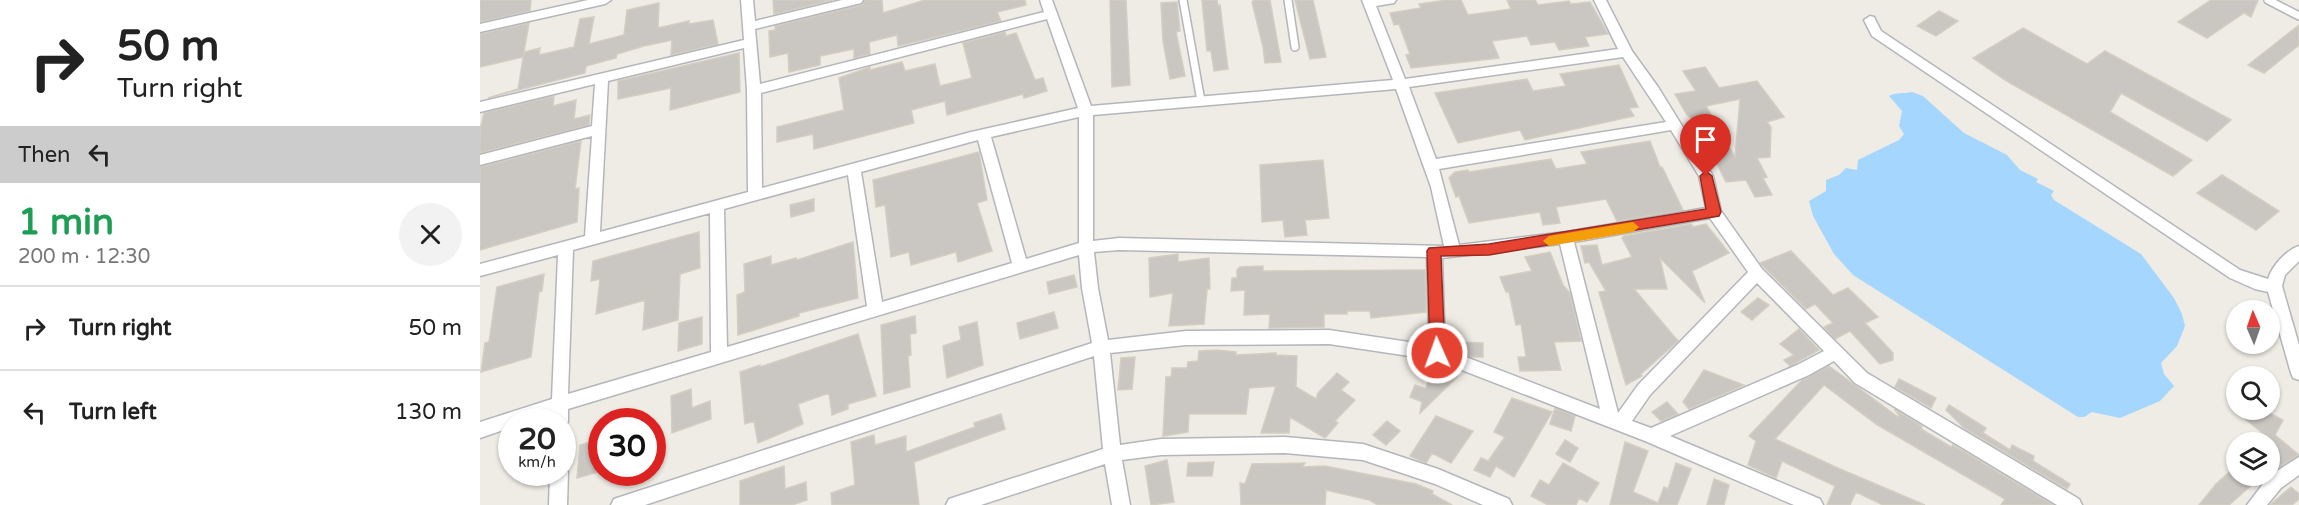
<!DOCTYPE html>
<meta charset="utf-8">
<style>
body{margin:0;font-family:"Varela Round",sans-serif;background:#f2f2f2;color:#222;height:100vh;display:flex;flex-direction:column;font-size:22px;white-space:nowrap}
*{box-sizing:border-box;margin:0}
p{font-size:20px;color:#767676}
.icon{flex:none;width:33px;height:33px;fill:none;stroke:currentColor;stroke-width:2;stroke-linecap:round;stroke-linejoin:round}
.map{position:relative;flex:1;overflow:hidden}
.drawer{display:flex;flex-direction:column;background:#fff;width:480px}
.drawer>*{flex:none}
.banner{background:#fff;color:#222;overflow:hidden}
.needle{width:39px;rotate:358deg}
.buttons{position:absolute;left:1746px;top:300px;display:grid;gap:12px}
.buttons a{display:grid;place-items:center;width:54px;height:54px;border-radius:50%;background:#fff;box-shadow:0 2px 4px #0004;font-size:30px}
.speed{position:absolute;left:18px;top:408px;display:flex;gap:12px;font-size:30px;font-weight:700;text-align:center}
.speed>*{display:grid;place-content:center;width:78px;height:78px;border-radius:50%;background:#fff;box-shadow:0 2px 4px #0004;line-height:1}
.speed small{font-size:15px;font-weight:400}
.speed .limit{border:9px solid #d22;background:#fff;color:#111}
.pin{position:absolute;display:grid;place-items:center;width:51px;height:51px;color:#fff;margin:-62px -26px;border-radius:50% 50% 50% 0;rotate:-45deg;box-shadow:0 0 6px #0007}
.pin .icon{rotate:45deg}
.me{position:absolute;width:66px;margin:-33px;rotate:358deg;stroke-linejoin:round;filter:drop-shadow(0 0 4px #0008)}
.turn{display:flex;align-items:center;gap:21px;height:126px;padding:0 18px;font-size:27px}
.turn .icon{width:78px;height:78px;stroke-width:2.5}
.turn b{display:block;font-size:42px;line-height:51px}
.then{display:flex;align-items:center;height:57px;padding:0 18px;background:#0003;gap:12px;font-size:22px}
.round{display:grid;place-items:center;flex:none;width:63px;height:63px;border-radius:32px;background:#f2f2f2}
.overview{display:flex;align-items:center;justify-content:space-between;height:102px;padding:0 18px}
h1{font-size:36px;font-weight:800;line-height:45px;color:#1e9e55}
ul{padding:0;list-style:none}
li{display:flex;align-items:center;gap:18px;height:84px;padding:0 18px;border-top:2px solid #e0e0e0}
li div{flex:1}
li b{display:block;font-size:22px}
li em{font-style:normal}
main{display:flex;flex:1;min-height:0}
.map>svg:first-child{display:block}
.water{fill:#a4d6fe}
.building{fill:#cac6c1;stroke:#d3cec2;stroke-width:1.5}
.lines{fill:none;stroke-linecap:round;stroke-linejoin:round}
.service-casing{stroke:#b4b6bb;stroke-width:10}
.minor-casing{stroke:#b4b6bb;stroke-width:3}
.service{stroke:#fff;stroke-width:7}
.minor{fill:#fff;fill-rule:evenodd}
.route{fill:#e64231;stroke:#962b20;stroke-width:1.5}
.slow{fill:#f59e0b}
</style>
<main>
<section class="drawer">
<div class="banner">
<div class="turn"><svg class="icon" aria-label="right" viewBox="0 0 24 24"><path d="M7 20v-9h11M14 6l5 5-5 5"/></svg><div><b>50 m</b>Turn right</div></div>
<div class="then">Then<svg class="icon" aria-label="left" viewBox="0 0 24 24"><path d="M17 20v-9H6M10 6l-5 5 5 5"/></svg></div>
</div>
<div class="overview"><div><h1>1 min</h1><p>200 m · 12:30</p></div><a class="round"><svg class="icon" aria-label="close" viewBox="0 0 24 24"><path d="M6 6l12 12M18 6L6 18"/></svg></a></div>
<ul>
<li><svg class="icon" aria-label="right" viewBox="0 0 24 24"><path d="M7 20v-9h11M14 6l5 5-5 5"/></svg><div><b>Turn right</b></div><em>50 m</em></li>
<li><svg class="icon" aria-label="left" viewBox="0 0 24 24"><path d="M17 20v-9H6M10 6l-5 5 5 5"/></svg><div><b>Turn left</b></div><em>130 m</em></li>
</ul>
</section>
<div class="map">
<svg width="1819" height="505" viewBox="0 0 1819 505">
<rect width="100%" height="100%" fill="#eeece4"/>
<!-- water -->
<path class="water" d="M1432,92L1443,96L1484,133L1527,155L1540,170L1558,179L1556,182L1574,191L1571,195L1574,200L1661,254L1694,298L1702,314L1705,326L1697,346L1681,363L1684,374L1694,386L1680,401L1640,418L1612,412L1604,417H1598L1373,275L1354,254L1333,216L1329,201L1346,191V180L1359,175L1366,168L1377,170L1378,160L1419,140L1424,134L1419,126L1422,111L1409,96C1415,92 1425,94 1432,92Z"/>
<!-- building -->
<path class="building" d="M0,0H51L50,11L0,22Z
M293,0H352L294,14Z
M385,0H402L403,13L445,0H545L546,5L517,12L521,21L418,46L417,35L389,42L390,54L374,58V49L340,56V65L309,72L308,53L290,57L289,31L295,30V26L382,5Z
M630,0H646L650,85L632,87Z
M722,0H737L738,6L740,5L748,69L734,71L731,51H727Z
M774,0H790L801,62L785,63L783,47L772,2Z
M815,0H833L846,57L830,59Z
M967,0H981L988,15L1031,9L1027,0H1055L1058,5L1089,1L1091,4L1110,2L1128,34L1105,37L1109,46L1079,50L1075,42L1051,45L1047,36L1012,41L1019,58L931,68L926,55L930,54L919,24L914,25L910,13L941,8L939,4Z
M1731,0H1778L1771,17L1764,13L1727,38L1698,22Z
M697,2L700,31L696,32L705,76L690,79L683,41L681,3Z
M179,3L178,28L209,21V24L233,20L238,44L191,55L192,40L164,46L137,54L136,58L106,66L105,73L8,98L38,89L44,52L60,48L59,55L94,47L100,19L114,17L109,44L144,35L147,10Z
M1459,11L1478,21L1456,36L1437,26Z
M49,23L43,57L0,67V34Z
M1819,25V45L1784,73L1768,65Z
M1543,28L1607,64L1625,51L1751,120L1727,141L1641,93L1630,112L1712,160L1693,176L1525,80L1493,58Z
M525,32L526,36L536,33L555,80L563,78L567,91L544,98L543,94L467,115L465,101L431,110L434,123L334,149L333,134L297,142V127L364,110L359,78L390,67V70L422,62L425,71L455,64L460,86L492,78L483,43Z
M259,53L260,92L190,110L191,88L138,99V81Z
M1139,65L1158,107L1149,108L1154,116L1045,140L1040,130L978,143L955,93L1047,79L1053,91L1086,86L1080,74Z
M1225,67L1239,88L1277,81L1304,117L1287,122L1291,127L1290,157L1277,158L1287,177L1283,178L1292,195L1275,197L1266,180L1246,182L1230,150L1250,148L1255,157L1260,99L1226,106L1234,120L1216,122L1207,115L1195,94L1216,91L1203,71Z
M74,96L73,106L96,100L94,119L110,115L109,125L0,153V130L4,113Z
M101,141L95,189L99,188L97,222L0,250V167Z
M1170,141L1180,167H1182L1203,210L1137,221L1126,199L1076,207L1080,223L1063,225L1060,212L989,223L979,196L976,197L969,178L975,172L988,170L989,172L1071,159L1076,169L1107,164L1101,152Z
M499,152L507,200L497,203L512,251L478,262L476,252L431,265L429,252L411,257L405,205L396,207L393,180Z
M843,160L849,218L825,220L827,235L805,237L803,220L782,222L780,165Z
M1742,175L1799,211L1776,230L1717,193Z
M334,199V211L311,217L310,205Z
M1211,224L1213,227L1226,224L1249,253L1212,271L1225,303L1180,258L1187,289H1154L1198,341L1161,374L1162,376L1146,385L1119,292L1126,291L1109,262L1105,263L1101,246L1117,245L1122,265L1152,257L1142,238L1144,236Z
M219,232L220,268L200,274L198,320L163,330L165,300L116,314L120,279L111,281L113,261Z
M373,242L378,298L319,313V316L258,335L257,295L265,292L264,264L291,256V265L316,258L317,260Z
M1311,251L1353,295L1368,288L1398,317L1385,323L1413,353V360L1400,364L1370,331L1355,339L1344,327L1353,323L1335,304L1326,309L1280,263Z
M1070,252L1083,285L1090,293L1101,341L1074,342L1081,370L1040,371L1038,357H1046L1041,324L1036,325L1029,292H1026L1020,277L1052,271L1045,257Z
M698,254V262L729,258L730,289H727L724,324L689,326L693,293L670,297L669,258Z
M783,266V271L945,270L946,312L891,318L890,311H867V314H844V327L789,328L790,314L764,315L765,290L751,291L752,278H757V270L760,267Z
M64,274L62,291L59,292L51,357L1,372L5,343L9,342L17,287Z
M594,275L597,287L569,294L567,282Z
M1278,298L1289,305L1272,320L1261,312Z
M574,312L578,328L540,339L537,323Z
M435,316L436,333L430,334L431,355L428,356L430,387L404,394L401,325Z
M222,317V344L198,351L199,323Z
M497,322L503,365L467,378L463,346L481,340L479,327Z
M1319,329L1339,350L1310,366L1304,360L1314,355L1300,344Z
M378,334L396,396L368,404V409L352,415L349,393L318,404L323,424L278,443L274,421L265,424L260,372L280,365V367Z
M978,342L1003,343V357H991L978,351Z
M737,350L756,352V355L796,353V355L817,356L816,387L836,399L838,393L857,373L869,382L861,390L875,400L855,421L858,423L845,438L810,417L809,433H781L796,386L769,388L766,414H709L708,432L683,436L686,377H691L692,368H707L708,362L718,361L719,351Z
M655,357L652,389L638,390L641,358Z
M1349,366L1418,417L1419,415L1414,409L1442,426L1441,429L1471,447L1473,445L1573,505H1521L1525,499L1396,424L1344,385L1295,439L1360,469L1445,505H1403L1376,492L1370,505H1347L1355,486L1302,461L1296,478L1268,465L1276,441L1269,436L1322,380Z
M1224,370L1264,385L1209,409L1203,402Z
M950,372L977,377L940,413L942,402L930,397L935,385L946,389Z
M1419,379L1456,398L1451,408L1415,387Z
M211,389L212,408L230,401L231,419L192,433L191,396Z
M1032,398L1072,412L1034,477L1016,466L1010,477L994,470L1001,458L1011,462L1008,461L1025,437L1014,432Z
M1187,402L1198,414L1181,421L1172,412Z
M1469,405L1506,428L1503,433L1530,450L1532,445L1554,456L1553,461L1590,484L1587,489L1484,428L1466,410Z
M1075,408L1095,416L1091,431L1070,424Z
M1754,410H1784L1803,420L1795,435L1819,455L1796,469L1790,464V439Z
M521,414L525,429L434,462L439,505H352L351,493L375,485L371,442L394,435L395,445L426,436V452L495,427L494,423Z
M956,416L993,431L971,463L952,453L946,463L930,456Z
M907,421L920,431L906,445L893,435Z
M119,439L118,459L122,458V471L97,478L100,445Z
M1085,440L1098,448L1090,462L1076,454Z
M1145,442L1168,451L1153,492L1178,503L1184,487L1188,489L1196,463L1211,469L1197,505H1130Z
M687,460L694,502L671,505L665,466Z
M734,462L732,476H707L708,463Z
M825,463L822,467L845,466L936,484L953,491L952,494L972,505H898L889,500L846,490L845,505H761L760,483L765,484L772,464Z
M1083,463L1119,483L1107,502L1099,498L1096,505H1068L1051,496L1060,480L1069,485Z
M304,466L305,489L326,482L327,500L312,505H260V481Z
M1756,466V476H1768L1776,481L1749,505H1719L1736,484Z
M1234,479L1249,485L1244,505H1227Z
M1811,487L1819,494V499L1812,505H1790Z"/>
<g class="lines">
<defs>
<path id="service" d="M703,0L721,101
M808,0L815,47
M1788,0L1819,16"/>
<path id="minor" d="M108,0H131L125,4L0,32V24Z
M261,0H273L275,21L362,0H383L381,3L275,29L280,84L564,12L560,0H572L611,106L913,80L882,0H916L914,3L896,6L925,79L1138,49L1114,0H1126L1152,51L1178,87L1233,176L1241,211L1282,269L1387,373L1599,499L1602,505H1577L1375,383L1354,361L1329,375L1190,436L1340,499L1343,505H1314L1165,441L956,360L849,344L706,345L630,353L640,445L681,439L805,437L883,444L958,469L1029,499L1032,505H1003L955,484L883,460L805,453L681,455L642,460L650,505H632L625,464L501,505H466L469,499L475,497L623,449L614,356L165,505H131L134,499L140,497L612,343L602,288L599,255L88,409V422L82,428V422H70L71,414L48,422H32V427L0,438V422L72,399L78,255L0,276V264L105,236L112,136L0,165V155L112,126L115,84L0,112V102L264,40ZM567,19L598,108L491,132L282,188L281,93ZM264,48L267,90L268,192L120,232L128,81ZM1143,57L1186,122L956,159L929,87ZM916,89L951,187L964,246L639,238L613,241V115ZM599,117V243L546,259L511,137ZM1191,130L1219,176L1226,208L1086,232L979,245L959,169ZM498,140L532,263L402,302L381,172ZM368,175L387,306L247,347L244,209ZM230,213L231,352L88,394L93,250ZM1230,218L1268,272L1158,385L1138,413L1094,242ZM1080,244L1120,409L965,349L962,258ZM639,250L947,257L949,345L849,330L706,331L628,340L618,288L614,252ZM1277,283L1344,351L1317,365L1171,428L1152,421L1170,395Z
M1390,16L1394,17L1401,31L1760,270L1788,279C1792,266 1806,250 1819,246V261L1805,275L1802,286L1819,345V380L1813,378L1811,373L1788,292L1775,289L1750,278L1392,36L1384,20Z
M1819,457V475L1801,488L1787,505H1767L1789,476Z
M82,465L88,472L87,505H69L70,472H82Z"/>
</defs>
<!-- service casing -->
<use href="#service" class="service-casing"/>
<!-- minor casing -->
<use href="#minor" class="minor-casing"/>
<!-- service -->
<use href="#service" class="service"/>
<!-- minor -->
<use href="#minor" class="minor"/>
</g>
<!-- route -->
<path class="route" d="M1226,171L1232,176L1241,212L1239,216L1009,255L961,256L965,353L962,357L957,359L952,357L950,353L947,251L949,248L1009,244L1226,209L1220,176Z"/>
<!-- slow -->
<path class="slow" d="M1153,222L1159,227L1153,232L1069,246L1063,241L1069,236Z"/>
</svg>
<div class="buttons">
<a><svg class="needle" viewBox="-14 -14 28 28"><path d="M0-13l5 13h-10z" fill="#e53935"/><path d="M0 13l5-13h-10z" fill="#767676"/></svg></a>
<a><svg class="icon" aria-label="search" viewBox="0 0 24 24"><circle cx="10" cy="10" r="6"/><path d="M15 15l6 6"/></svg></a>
<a><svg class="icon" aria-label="layers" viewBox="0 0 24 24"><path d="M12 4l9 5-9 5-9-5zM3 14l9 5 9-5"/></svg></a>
</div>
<div class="speed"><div>20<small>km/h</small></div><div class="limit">30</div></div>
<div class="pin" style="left:1226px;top:176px;background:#d93025"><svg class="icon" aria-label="arrive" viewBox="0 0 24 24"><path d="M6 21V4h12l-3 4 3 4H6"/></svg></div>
<svg class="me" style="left:957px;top:353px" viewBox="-20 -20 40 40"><circle r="17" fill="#e64231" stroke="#fff" stroke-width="3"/><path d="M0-11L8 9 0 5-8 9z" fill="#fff"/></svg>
</div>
</main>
